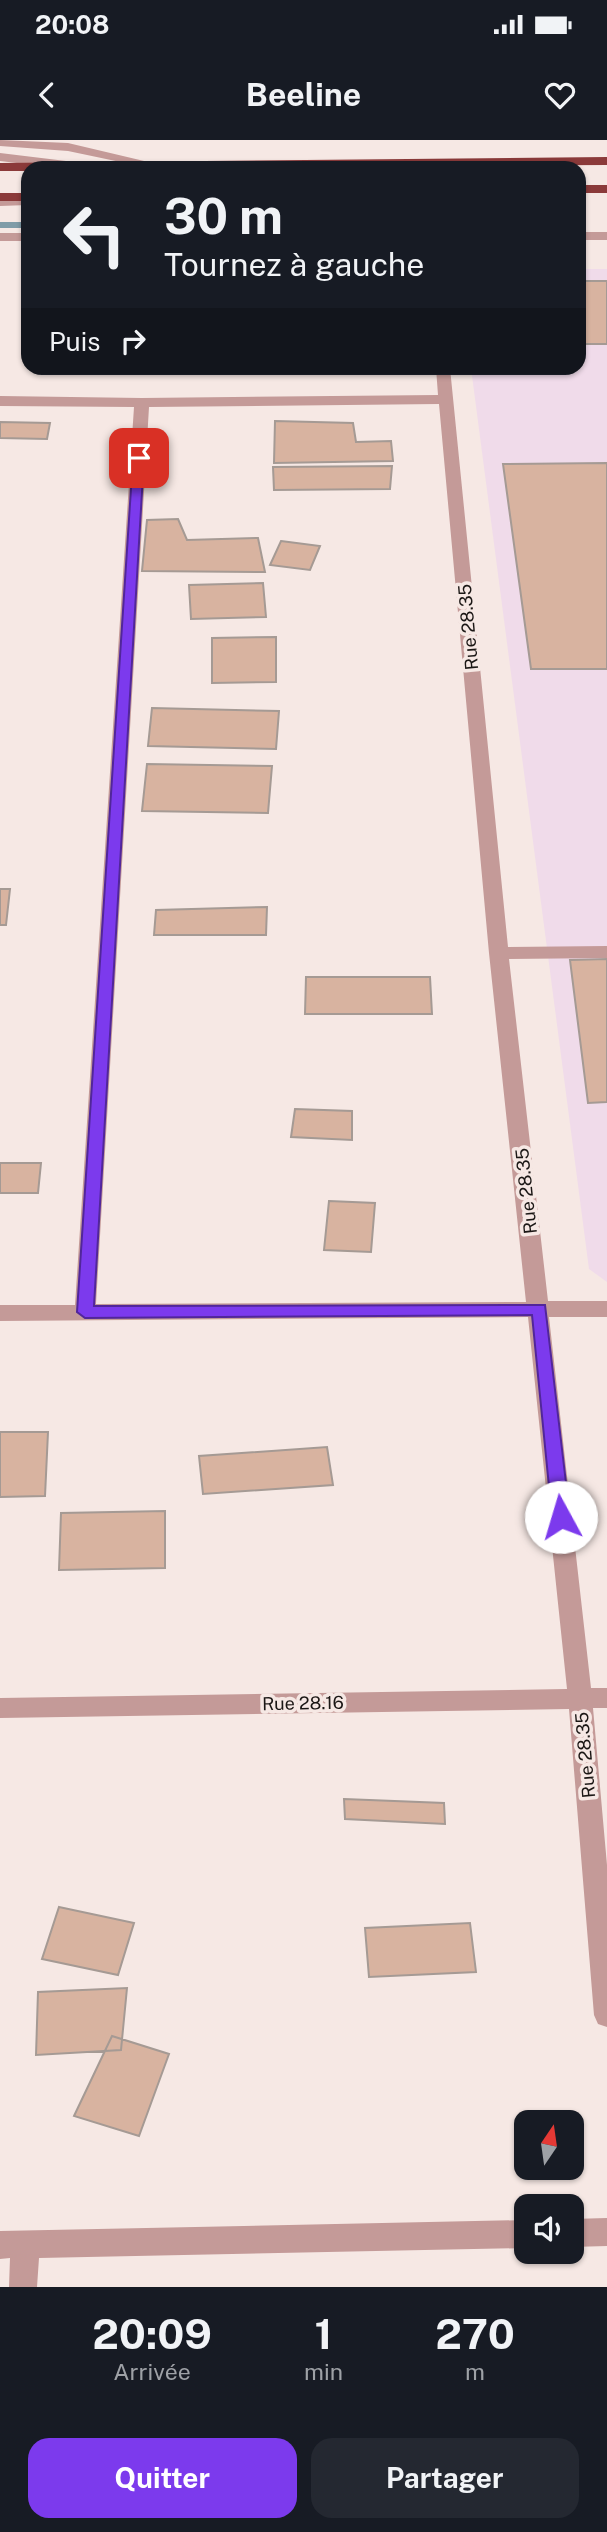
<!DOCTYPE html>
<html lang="fr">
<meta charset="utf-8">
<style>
body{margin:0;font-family:"Public Sans",sans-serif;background:#242831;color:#f1f3f6;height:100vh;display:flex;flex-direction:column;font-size:26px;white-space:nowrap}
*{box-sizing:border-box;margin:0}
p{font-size:23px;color:#9ea1a6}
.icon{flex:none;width:38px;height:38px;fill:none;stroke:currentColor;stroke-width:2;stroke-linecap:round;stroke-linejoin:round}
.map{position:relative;height:2147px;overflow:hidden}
.drawer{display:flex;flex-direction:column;background:#171b24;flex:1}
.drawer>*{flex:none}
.banner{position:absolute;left:21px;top:21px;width:565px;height:214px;border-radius:21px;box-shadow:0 2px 5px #0004;background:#171b24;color:#f1f3f6;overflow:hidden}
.needle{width:46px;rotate:13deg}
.tools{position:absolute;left:514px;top:1970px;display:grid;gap:14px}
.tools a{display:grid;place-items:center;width:70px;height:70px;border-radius:14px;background:#171b24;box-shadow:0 2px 5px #0004;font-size:35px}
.pin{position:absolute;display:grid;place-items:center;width:60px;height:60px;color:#fff;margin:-30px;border-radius:14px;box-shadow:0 4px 10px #0006}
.me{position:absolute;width:77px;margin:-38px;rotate:354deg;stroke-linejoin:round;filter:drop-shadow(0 0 5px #0008)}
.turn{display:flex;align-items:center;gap:24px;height:147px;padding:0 28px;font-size:32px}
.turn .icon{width:91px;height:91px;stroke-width:2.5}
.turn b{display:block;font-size:49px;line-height:60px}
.then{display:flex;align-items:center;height:66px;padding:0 28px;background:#0003;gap:14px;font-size:26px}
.eta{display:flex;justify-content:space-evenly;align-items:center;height:119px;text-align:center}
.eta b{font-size:42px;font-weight:700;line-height:49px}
.primary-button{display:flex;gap:14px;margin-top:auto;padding:14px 28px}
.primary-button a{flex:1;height:80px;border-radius:21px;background:#7c3aed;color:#fff;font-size:28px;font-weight:700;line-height:80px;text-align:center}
.primary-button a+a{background:#242831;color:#f1f3f6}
.status{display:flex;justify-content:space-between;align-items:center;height:49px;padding:0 35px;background:#171b24;direction:ltr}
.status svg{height:19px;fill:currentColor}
header{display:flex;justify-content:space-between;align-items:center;height:91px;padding:0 28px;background:#171b24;font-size:32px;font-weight:700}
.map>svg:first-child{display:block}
.industrial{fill:#f0dbea}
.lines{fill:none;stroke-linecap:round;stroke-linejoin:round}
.stream{fill:#809ca8;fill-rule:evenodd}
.building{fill:#d8b3a0;stroke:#a59a94;stroke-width:2}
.minor{fill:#c49a98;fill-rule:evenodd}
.highway{fill:#8b3a3a;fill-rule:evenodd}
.route{fill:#7c3aed;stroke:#51269a;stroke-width:2}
.labels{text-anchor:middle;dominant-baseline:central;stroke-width:7;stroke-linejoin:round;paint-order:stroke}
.street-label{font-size:18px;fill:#1b1715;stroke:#f6e8e4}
</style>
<div class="status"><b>20:08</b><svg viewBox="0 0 49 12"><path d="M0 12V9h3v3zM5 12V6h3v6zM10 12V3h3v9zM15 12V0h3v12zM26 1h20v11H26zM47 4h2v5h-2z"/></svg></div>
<header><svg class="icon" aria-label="back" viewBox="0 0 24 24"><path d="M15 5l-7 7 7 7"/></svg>Beeline<svg class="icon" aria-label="heart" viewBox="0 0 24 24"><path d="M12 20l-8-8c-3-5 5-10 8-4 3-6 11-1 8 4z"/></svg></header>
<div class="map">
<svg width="607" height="2147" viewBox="0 0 607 2147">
<rect width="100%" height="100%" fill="#f6e8e4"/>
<!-- industrial -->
<path class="industrial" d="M579,129H607V1142L589,1129L471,228H579Z"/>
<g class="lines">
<!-- stream -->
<path class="stream" d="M0,82H28V88H0Z"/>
</g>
<!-- building -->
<path class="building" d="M579,141H607V204H579Z
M275,281L353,283L356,302L391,301L393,321L274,323Z
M0,282L50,283L47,299L0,298Z
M607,323V529H531L503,324Z
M392,326L390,349L274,350L273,327Z
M178,379L187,400L258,398L265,432L142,431L147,380Z
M281,401L320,406L310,430L270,425Z
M263,443L266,477L191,479L189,445Z
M276,497V542L212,543V498Z
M152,568L279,571L276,609L148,606Z
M147,624L272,626L268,673L142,671Z
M0,749H10L6,785H0Z
M267,767L266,795H154L156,770Z
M607,819V962L588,963L570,820Z
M306,837H430L432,874H305Z
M295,969L352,971V1000L291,997Z
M0,1023H41L38,1053H0Z
M329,1061L375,1063L371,1112L324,1110Z
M0,1292H48L45,1356L0,1357Z
M327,1307L333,1345L203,1354L199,1316Z
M165,1371V1428L59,1430L61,1373Z
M344,1659L444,1663L445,1684L345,1679Z
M59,1767L134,1783L118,1835L42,1819Z
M470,1783L476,1832L369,1837L365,1788Z
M127,1848L121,1910L36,1915L38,1852Z
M112,1896L169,1914L139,1996L74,1976Z"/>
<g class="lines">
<!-- minor -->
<path class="minor" d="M0,0L68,3L161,25L149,28L68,11L0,6Z
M0,13L66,21L73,25L58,28L0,21Z
M28,57V65L0,66V58Z
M579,92H607V100H579Z
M0,93H28V101H0Z
M436,228H450L508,807L607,806V818L509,819L548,1161H607V1177H549L591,1548H607V1568H593L607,1725V1887L598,1884L594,1875L569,1569L0,1578V1558L567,1549L528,1177L0,1181V1165H75L134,267L0,266V256L142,258L438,255ZM439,264L489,813L526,1162L96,1164L149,267Z
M607,2078V2106L572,2107V2079Z
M527,2080V2108L39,2118L37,2147H9L10,2118L0,2119V2091Z"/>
<!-- highway -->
<path class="highway" d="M607,17V25L28,28V31H0V23Z
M579,45H607V53H579Z
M0,53H28V61H0Z"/>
</g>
<!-- route -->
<path class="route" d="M139,315L144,318L94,1166L545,1165L570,1377L567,1382L561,1384L552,1377L532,1175L85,1178L77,1172L133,318Z"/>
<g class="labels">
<!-- street labels -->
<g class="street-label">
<text transform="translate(468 487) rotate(-95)">Rue 28.35</text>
<text transform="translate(526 1051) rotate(-96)">Rue 28.35</text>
<text transform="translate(303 1563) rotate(-1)">Rue 28.16</text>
<text transform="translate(585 1615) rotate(-95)">Rue 28.35</text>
</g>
</g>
</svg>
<div class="tools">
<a><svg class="needle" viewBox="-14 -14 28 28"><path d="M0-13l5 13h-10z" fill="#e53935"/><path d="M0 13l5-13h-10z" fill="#9ea1a6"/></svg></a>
<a><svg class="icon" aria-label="sound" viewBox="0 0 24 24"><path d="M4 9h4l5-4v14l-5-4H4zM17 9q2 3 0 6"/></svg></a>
</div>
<div class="pin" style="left:139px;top:318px;background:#d93025"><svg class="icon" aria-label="arrive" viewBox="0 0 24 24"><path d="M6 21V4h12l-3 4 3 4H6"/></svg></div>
<svg class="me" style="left:561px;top:1377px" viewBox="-20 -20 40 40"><circle r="19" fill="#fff"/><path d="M0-13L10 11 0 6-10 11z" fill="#7c3aed"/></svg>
<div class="banner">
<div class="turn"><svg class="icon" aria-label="left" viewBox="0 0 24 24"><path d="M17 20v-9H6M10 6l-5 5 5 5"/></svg><div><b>30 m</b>Tournez à gauche</div></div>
<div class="then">Puis<svg class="icon" aria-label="right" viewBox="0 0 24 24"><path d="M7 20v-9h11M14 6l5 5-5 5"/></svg></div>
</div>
</div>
<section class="drawer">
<div class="eta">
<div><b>20:09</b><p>Arrivée</p></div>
<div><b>1</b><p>min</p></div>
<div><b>270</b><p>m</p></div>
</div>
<div class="primary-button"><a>Quitter</a><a>Partager</a></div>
</section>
